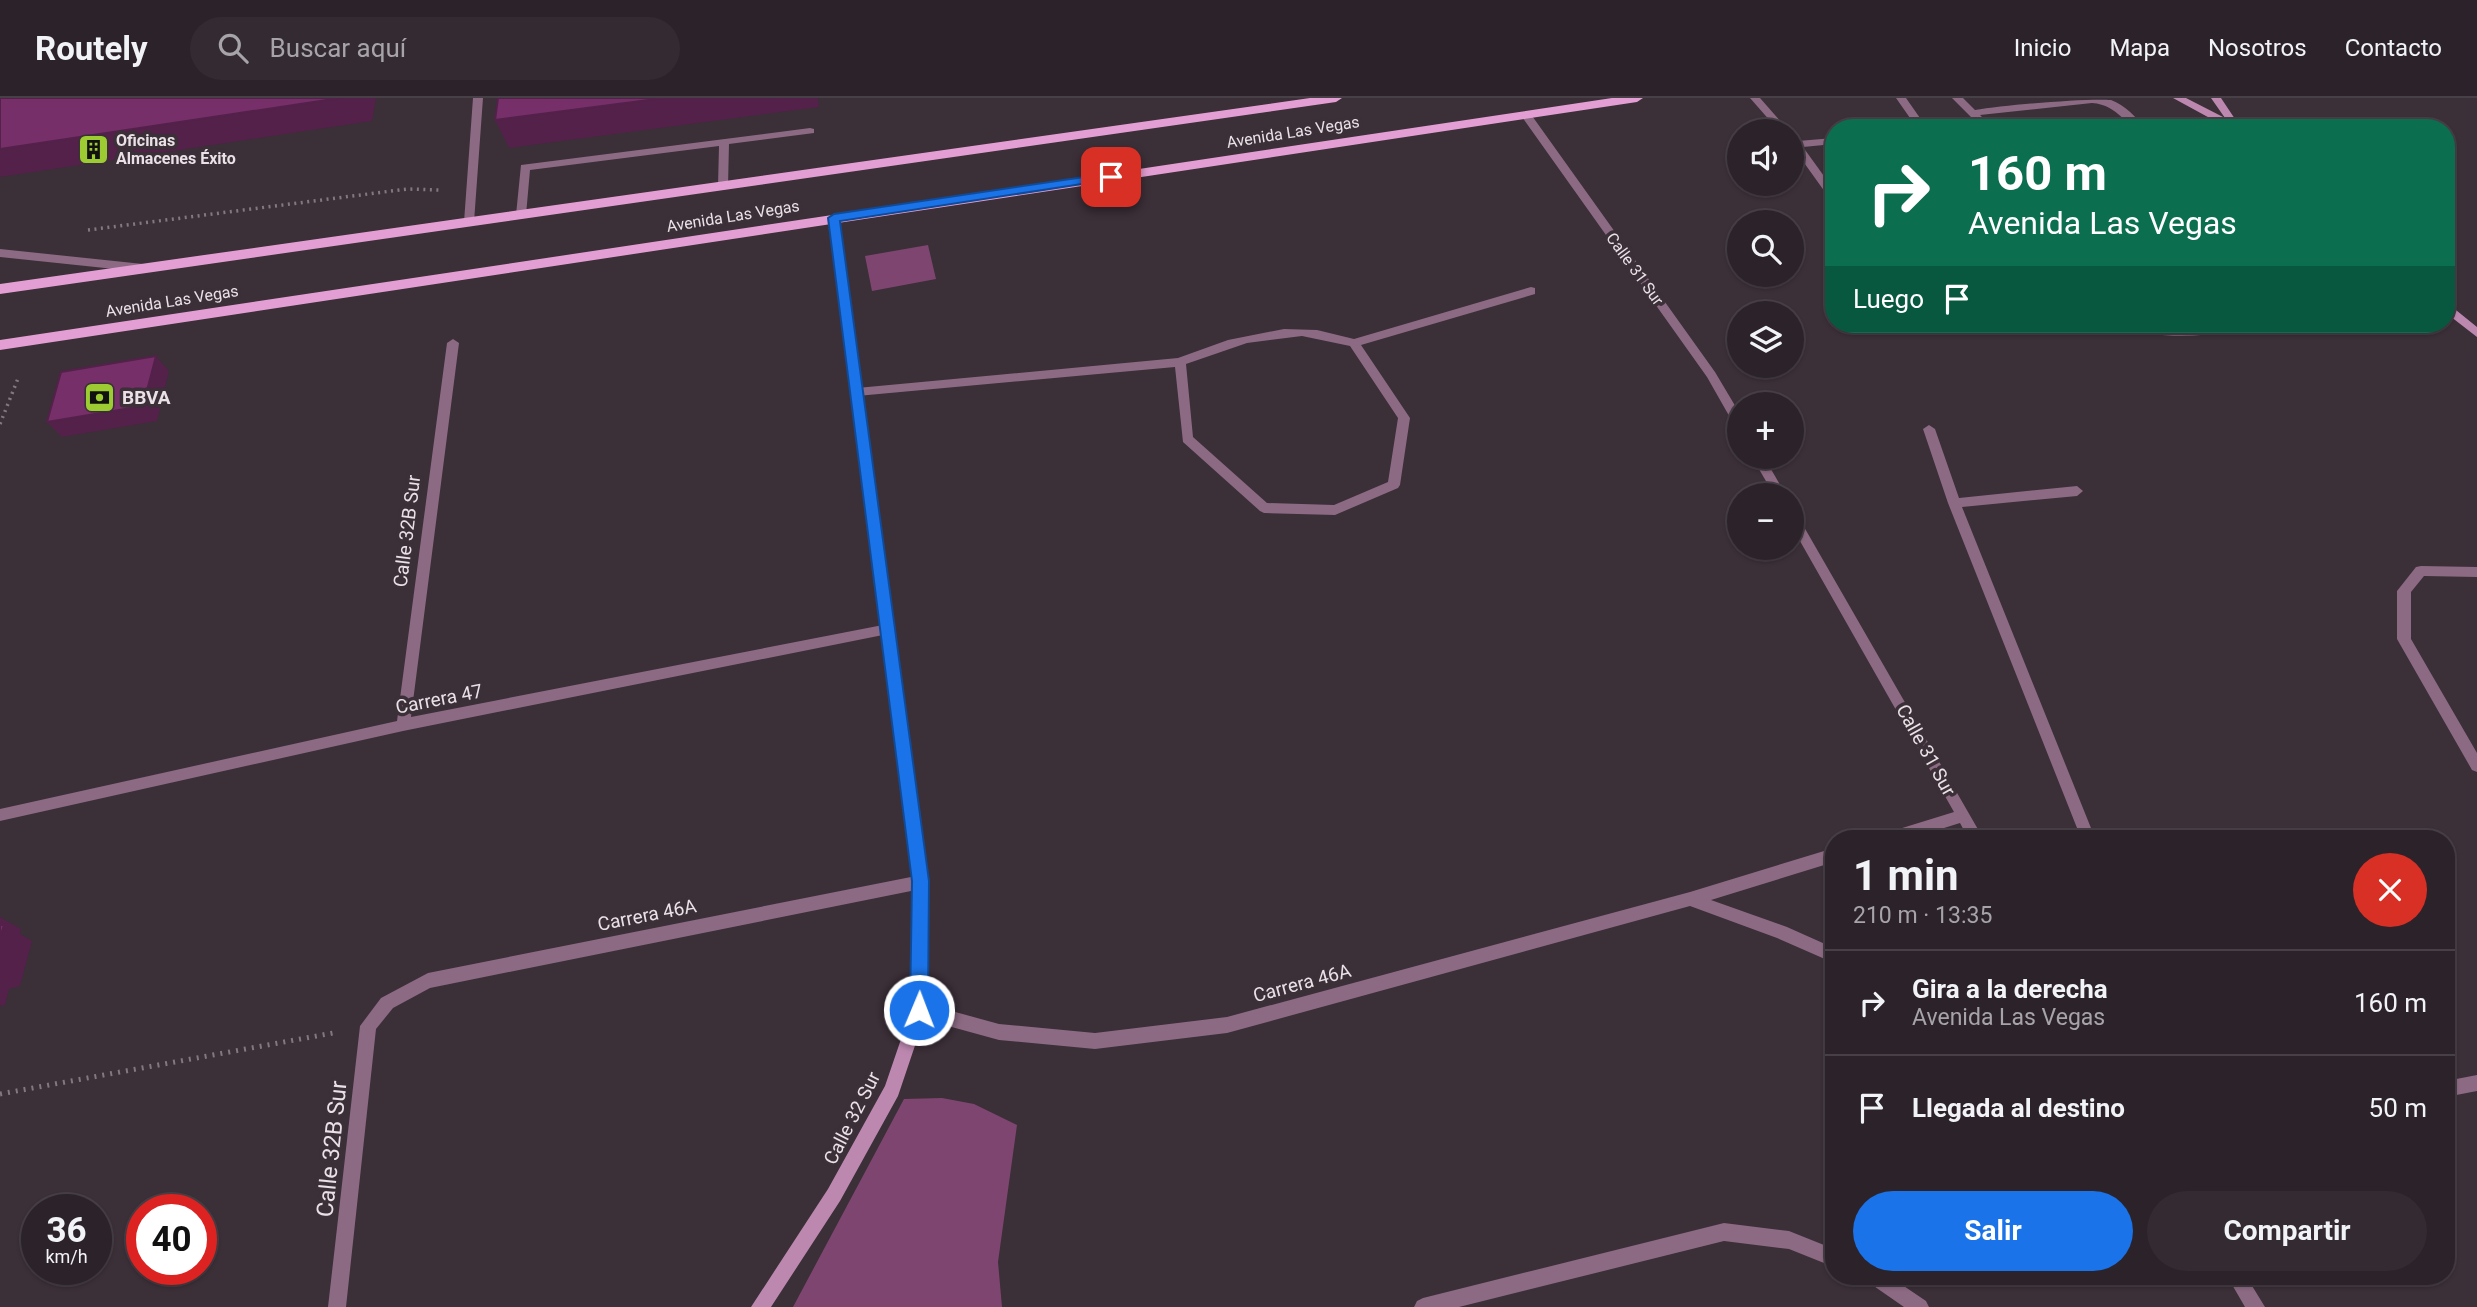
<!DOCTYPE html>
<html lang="es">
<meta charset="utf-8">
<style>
body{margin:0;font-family:Roboto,sans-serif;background:#342b32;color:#f1f3f6;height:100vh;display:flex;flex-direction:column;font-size:26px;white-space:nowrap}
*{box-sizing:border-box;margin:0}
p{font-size:23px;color:#a6a4a8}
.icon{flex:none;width:38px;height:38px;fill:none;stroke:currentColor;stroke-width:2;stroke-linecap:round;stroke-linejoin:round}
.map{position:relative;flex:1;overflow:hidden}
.sheet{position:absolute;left:1825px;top:732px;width:630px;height:455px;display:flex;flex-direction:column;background:#2c232a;border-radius:28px;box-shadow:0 2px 5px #0004,0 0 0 2px #484047}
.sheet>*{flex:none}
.top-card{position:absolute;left:1825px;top:21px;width:630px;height:214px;border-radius:28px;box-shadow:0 2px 5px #0004,0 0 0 2px #484047;background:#0b6e4f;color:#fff;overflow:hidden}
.controls{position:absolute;left:1727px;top:21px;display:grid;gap:14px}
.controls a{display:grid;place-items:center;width:77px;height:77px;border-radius:50%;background:#2c232a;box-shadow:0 2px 5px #0004,0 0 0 2px #484047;font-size:35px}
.speed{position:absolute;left:21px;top:1096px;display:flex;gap:14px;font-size:35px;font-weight:700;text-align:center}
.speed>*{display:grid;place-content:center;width:91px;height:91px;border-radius:50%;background:#2c232a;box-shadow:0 2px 5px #0004,0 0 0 2px #484047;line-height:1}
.speed small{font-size:18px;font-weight:400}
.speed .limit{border:10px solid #d22;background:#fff;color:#111}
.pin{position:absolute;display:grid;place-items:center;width:60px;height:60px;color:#fff;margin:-30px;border-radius:14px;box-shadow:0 4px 10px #0006}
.me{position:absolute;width:77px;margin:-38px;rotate:1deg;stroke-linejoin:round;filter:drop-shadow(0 0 5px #0008)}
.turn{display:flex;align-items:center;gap:24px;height:147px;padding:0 28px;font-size:32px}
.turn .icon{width:91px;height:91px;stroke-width:2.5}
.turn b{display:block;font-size:49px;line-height:60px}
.then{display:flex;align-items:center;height:66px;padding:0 28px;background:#0003;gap:14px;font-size:26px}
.round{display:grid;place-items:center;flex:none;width:74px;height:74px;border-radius:37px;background:#342b32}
.head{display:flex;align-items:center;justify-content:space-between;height:119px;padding:0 28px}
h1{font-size:42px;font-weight:700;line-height:52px}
.primary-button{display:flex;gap:14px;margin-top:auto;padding:14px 28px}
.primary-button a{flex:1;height:80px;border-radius:42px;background:#1a73e8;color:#fff;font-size:28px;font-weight:700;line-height:80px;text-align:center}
.primary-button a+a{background:#342b32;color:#f1f3f6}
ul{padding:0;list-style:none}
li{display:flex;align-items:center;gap:21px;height:105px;padding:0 28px;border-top:2px solid #484047}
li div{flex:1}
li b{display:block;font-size:26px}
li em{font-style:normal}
header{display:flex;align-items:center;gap:42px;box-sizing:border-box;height:98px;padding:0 35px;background:#2c232a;border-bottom:2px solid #484047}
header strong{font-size:33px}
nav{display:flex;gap:38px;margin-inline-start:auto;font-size:24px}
.search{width:490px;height:63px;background:#342b32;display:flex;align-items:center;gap:18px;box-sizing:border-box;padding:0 24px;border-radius:38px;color:#a6a4a8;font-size:26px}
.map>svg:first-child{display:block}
.green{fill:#7e4571}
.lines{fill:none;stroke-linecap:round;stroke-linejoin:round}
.path-far1{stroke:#837880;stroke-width:3.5;stroke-dasharray:2 4.5;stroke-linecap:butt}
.path{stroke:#837880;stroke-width:5;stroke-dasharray:2 6;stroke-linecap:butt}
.lane{fill:#8c6a83;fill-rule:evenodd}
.street{fill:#8c6a83;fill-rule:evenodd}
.secondary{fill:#bd88b0;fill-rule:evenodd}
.primary{fill:#e39fd3;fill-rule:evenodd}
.shaded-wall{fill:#53214a}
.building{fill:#762f69;stroke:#53214a;stroke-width:2}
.route{fill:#1a73e8;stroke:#114b97;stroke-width:2}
.labels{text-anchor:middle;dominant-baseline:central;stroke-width:7;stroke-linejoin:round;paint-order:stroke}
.far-street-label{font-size:16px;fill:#e9e1e6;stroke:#3b2f38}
.far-poi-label{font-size:16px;font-weight:bold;fill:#e9e1e6;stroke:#3b2f38;text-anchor:start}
.poi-label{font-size:19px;font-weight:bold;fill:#e9e1e6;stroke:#3b2f38;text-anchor:start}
.street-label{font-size:19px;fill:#e9e1e6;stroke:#3b2f38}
.near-street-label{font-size:23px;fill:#e9e1e6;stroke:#3b2f38}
</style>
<header>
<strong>Routely</strong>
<div class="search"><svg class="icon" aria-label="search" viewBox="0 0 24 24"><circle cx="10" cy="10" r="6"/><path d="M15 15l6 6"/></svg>Buscar aquí</div>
<nav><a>Inicio</a><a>Mapa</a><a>Nosotros</a><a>Contacto</a></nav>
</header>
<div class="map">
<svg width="2477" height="1209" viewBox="0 0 2477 1209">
<rect width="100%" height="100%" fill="#3b2f38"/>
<!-- green -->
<path class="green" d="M928,147L936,181L872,193L865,158Z
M942,1000L974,1006L1017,1027L998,1164L1002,1209H793L904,1001Z"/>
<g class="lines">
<!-- path-far1 -->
<path class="path-far1" d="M88,132L407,91L440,92
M0,326L19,278"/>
<!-- path -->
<path class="path" d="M0,996L333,935"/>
<!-- lane -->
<path class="lane" d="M1750,0H1760L1789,33H1779Z
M1896,0H1906L1927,30H1917Z
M1952,0H1963L1975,12C2004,7 2087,0 2111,2C2125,7 2136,19 2145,30C2123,30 2120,7 2092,5L1980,17L1993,30H1982Z
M810,30L814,31V35L729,46L728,88L723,91L718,88L719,48L530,72L526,117L521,120L516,117L521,67Z
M1792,38L1798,43L1834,40V46L1803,49L1834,92V102L1830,101L1792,48Z
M0,151L143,166L149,170L143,174L0,159Z
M1531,189L1535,190V196L1361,247L1410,320L1400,387L1398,390L1335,417L1264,415L1260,413L1183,344L1175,269L857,298L851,294L857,290L1178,260L1228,242L1284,231L1317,232L1354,241ZM1302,238L1350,248L1398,320L1388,384L1334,407L1267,405L1193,339L1186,266L1247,245Z
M2119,226C2138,225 2155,231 2173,231C2203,232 2232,225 2261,226C2254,232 2244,231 2235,233C2195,239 2160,241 2121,229Z
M1929,327L1935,331L1959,400L2077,388L2083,393L2077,398L1962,409L2095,740H2081L1948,405L1923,331Z
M2421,468L2477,469V479L2424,478L2411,494V541L2477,655V674L2472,672L2397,541V493L2416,469Z
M2477,977V993L2446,999V983Z
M1724,1125L1789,1133L1834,1151V1169L1789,1151L1724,1143L1459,1209H1414L1417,1203L1423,1200Z
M1865,1178H1889L1926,1203L1929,1209H1904L1868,1184Z"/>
<!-- street -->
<path class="street" d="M473,0H483L474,124L469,127L464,124Z
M1522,15H1530L1715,274L1740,316V331L1736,330L1707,279L1522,19Z
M453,241L459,245L411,619L888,526L893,527L895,531L893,535L403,633L0,723V711L397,623L447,245Z
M1752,359H1764L1786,397H1774Z
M1792,413L1796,415L1983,740H1968L1960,725L1912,740H1884L1886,735L1954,714L1792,429Z
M1834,750V764L1711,802L1787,829L1834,850V865L1777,840L1690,808L1227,935L1095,951L999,942L919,920L913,917L911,912L913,907L919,904L999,926L1095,935L1227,919L1690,794Z
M921,777L926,779L929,784L926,789L921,791L430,890L393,910L376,931L346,1209H328L360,928L381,900L428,875Z
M2227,1178H2246L2265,1209H2245Z"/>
<!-- secondary -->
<path class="secondary" d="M2173,0H2186L2225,20L2211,0H2221L2241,30H2228Z
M834,117L839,120L929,784L927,912L898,998L840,1103L771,1209H751L828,1091L885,988L911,912L913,784L829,120Z
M2446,204L2477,229V239L2446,215Z"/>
<!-- primary -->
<path class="primary" d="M1310,0H1342L1336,4L0,196V186Z
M1612,0H1643L1637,4L0,252V242Z"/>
</g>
<!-- shaded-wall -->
<path class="shaded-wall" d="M340,0H376L372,23L0,79V51Z
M664,0H818L819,9L509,50L495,22Z
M156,258L169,273L157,323L62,339L47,324Z
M0,819L21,831L20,836L32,843L20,888L9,891L5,907L0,908Z"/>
<!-- building -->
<path class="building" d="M0,0H340L0,51Z
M498,0H664L495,22Z
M156,258L143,308L47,324L61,274Z
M0,827H4L0,840Z"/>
<!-- route -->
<path class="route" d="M1111,75L1115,76V81L840,123L929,783L928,912L925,918L919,920L912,918L910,912L912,783L828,120L834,116Z"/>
<!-- icons -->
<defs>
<symbol id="building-square" viewBox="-11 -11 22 22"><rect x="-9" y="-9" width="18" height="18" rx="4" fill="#9ccb32" stroke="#3b2f38"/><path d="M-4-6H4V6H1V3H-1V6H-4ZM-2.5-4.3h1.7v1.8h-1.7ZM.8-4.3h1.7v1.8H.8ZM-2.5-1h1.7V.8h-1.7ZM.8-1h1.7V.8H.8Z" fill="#111"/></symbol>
<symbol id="bank-square" viewBox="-11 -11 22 22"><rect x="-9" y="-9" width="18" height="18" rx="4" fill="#9ccb32" stroke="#3b2f38"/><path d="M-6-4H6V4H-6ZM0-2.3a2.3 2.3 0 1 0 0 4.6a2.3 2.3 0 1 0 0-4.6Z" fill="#111"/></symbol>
</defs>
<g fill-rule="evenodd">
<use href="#building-square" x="76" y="34" width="35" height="35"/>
<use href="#bank-square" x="82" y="282" width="35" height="35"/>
</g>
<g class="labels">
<!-- far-street labels -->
<g class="far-street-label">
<text transform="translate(1293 34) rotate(-9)">Avenida Las Vegas</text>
<text transform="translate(733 118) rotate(-9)">Avenida Las Vegas</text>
<text transform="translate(1635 171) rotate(54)">Calle 31 Sur</text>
<text transform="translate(172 203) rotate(-9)">Avenida Las Vegas</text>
</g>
<!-- far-poi labels -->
<g class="far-poi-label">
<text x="116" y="42">Oficinas<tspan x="116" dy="18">Almacenes Éxito</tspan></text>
</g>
<!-- poi labels -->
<g class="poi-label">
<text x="122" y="299">BBVA</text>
</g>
<!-- street labels -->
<g class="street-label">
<text transform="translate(407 433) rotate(-83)">Calle 32B Sur</text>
<text transform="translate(439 601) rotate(-11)">Carrera 47</text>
<text transform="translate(1926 652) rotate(61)">Calle 31 Sur</text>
<text transform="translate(647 817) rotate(-11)">Carrera 46A</text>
<text transform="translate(1302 885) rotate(-15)">Carrera 46A</text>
<text transform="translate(852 1020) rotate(-63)">Calle 32 Sur</text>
</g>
<!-- near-street labels -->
<g class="near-street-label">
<text transform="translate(332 1051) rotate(-84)">Calle 32B Sur</text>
</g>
</g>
</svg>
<div class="controls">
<a><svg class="icon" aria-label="sound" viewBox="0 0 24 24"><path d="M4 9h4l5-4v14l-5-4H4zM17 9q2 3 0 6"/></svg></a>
<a><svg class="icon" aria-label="search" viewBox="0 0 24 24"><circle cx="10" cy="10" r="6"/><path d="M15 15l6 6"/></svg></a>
<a><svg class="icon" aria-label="layers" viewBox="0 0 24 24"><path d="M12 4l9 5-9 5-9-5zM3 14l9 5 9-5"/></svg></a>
<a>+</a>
<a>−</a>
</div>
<div class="speed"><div>36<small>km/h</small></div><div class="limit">40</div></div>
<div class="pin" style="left:1111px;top:79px;background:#d93025"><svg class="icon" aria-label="arrive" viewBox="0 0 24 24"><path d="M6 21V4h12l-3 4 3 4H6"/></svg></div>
<svg class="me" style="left:919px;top:912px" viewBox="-20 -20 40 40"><circle r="17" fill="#1a73e8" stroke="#fff" stroke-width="3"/><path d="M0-11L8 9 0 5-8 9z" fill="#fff"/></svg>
<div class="top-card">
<div class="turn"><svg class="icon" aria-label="right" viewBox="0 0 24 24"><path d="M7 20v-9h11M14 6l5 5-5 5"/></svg><div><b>160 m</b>Avenida Las Vegas</div></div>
<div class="then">Luego<svg class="icon" aria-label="arrive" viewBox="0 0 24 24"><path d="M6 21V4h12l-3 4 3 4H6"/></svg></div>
</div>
<section class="sheet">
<div class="head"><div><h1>1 min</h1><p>210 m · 13:35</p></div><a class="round" style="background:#d93025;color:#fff"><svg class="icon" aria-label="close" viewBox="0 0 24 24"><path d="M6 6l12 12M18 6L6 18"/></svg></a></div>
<ul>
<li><svg class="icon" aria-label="right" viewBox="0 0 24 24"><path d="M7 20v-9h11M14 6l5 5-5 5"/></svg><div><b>Gira a la derecha</b><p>Avenida Las Vegas</p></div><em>160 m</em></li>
<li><svg class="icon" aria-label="arrive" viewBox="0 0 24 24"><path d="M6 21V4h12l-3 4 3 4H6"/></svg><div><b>Llegada al destino</b></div><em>50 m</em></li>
</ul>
<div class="primary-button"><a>Salir</a><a>Compartir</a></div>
</section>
</div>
